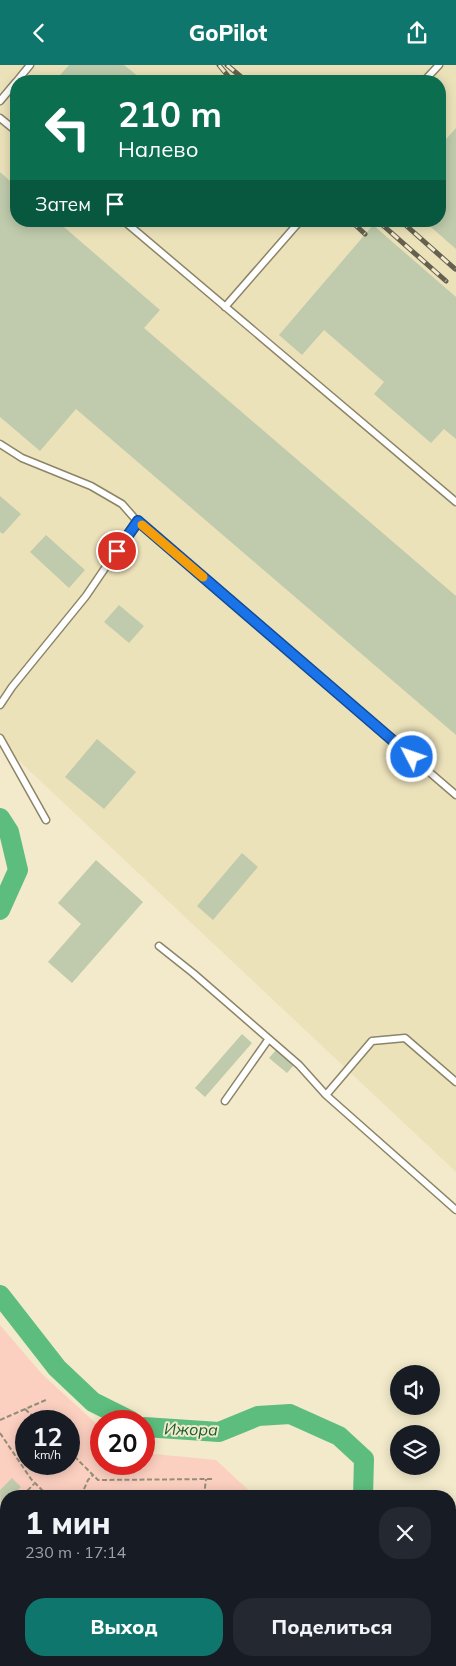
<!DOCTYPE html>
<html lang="ru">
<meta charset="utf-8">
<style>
body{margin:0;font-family:Mulish,sans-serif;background:#242831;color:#f1f3f6;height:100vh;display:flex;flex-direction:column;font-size:19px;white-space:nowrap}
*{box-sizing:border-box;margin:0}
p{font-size:16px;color:#9ea1a6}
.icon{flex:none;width:28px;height:28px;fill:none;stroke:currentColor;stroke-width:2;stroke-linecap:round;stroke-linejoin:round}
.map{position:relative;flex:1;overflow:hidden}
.drawer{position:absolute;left:0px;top:1425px;width:456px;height:176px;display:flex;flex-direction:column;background:#171b24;border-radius:20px 20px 0 0;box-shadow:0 2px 12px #0003}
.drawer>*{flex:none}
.banner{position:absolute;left:10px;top:10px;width:436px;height:152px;border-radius:20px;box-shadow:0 2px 12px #0003;background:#0b6e4f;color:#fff;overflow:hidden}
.tools{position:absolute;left:390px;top:1300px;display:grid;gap:10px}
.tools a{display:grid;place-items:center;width:50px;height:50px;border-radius:50%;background:#171b24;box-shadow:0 2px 12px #0003;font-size:25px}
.speed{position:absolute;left:15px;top:1345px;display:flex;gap:10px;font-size:25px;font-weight:700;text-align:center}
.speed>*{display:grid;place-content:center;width:65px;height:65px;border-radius:50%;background:#171b24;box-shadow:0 2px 12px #0003;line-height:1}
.speed small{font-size:12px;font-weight:400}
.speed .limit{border:8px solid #d22;background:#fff;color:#111}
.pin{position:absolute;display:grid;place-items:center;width:42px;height:42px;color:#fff;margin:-21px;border:2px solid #fff;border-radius:50%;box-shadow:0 1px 5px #0007}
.me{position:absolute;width:55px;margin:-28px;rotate:311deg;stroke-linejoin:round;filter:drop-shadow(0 0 4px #0008)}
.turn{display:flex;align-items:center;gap:18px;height:105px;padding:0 25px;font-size:22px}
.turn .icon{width:65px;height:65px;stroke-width:2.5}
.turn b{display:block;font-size:35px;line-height:42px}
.then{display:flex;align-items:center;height:48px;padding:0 25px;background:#0003;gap:10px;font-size:19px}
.round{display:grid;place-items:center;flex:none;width:52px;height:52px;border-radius:20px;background:#242831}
.summary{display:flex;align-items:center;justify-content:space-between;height:85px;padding:0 25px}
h1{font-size:30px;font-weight:800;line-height:38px}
.primary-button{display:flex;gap:10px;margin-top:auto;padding:10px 25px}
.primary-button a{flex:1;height:58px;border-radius:20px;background:#0f766e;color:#fff;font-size:20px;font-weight:800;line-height:58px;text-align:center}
.primary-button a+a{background:#242831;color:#f1f3f6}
header{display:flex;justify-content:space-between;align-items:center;height:65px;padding:0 25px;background:#0f766e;color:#fff;font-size:22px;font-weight:800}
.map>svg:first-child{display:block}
.built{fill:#ece2ba;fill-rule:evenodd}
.green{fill:#fcd0c1;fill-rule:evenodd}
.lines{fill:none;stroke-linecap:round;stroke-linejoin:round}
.river{stroke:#5dbd7e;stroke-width:20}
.building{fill:#bfcbac}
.service-casing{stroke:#8b8466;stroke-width:9}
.minor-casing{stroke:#8b8466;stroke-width:15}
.path{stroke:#948e78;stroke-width:2;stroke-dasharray:5 2.5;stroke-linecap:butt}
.service{stroke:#fff;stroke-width:6}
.minor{stroke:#fff;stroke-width:12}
.rail-casing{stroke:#65604f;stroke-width:5}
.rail{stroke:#f2eaca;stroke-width:3;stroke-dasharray:9;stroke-linecap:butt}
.route-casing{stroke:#114b97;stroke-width:12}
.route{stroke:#1a73e8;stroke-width:9}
.slow{stroke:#f59e0b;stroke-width:9}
.labels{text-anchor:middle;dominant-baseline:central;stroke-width:4;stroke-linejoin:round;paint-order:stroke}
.water-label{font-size:16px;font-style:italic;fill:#165c33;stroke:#f2eaca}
</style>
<header><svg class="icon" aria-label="back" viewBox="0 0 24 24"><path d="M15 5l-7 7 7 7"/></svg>GoPilot<svg class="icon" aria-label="share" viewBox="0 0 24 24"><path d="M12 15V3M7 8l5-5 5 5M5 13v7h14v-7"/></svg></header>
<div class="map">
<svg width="456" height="1601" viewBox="0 0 456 1601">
<rect width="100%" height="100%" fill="#f2eaca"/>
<!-- built -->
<path class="built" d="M0,0H456V1107L0,678ZM16,16H440V156H16Z"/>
<!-- green -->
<path class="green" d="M0,1260L42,1309L101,1363V1399H144V1388L216,1395L255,1431H6V1476L0,1470ZM26,1356H69V1399H26Z
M127,1595H335V1601H133Z"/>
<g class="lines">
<!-- river -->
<path class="river" d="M0,753L9,767L18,805L0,845
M0,1230L57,1303L93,1337L131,1356
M144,1362L219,1367L258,1351L290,1349L339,1371L364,1394L363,1431
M352,1595L353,1601"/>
</g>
<!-- building -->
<path class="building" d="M69,0H124L144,16H55Z
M456,63V184L424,156H440V81Z
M0,107L16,121V156H57L160,245L144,263L456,531V670L76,344L40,386L0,352Z
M373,160L456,232V374L444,364L431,378L374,329L384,317L324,265L302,290L279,270Z
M0,431L21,449L3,469L0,467Z
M46,470L85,505L69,523L30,487Z
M119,540L144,561L129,578L104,557Z
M97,674L136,707L104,744L65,712Z
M242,788L258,802L213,855L197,841Z
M96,795L143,837L72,918L48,897L81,859L58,838Z
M242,969L252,978L205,1032L195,1023Z
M276,985L294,1000L287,1008L269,993Z
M12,1413L21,1422L12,1431H6V1437L1,1442L0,1425Z
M6,1529V1566L0,1573V1535Z"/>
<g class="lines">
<defs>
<path id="service" d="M17,16L30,0
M424,16L439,0
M0,36L16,17
M0,53L16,66
M124,156L456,437
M225,242L300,156
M0,379L22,393L91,421L122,439L137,456L456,730
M0,640L12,622L86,531L137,456
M0,673L46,755
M159,881L193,908L299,1000L326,1030
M456,1017L405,973L372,976L326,1030L456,1145
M225,1036L268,975
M25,1601L31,1595
M66,1601L72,1595"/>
<path id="minor" d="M0,1477L6,1483
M450,1540L456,1512
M120,1595L126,1601
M437,1601L439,1595"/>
</defs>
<!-- service casing -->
<use href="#service" class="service-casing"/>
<!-- minor casing -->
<use href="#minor" class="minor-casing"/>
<!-- path -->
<path class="path" d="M25,1344L38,1356
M0,1355L48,1334
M0,1368L31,1414L48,1431
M69,1386L98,1415L213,1414
M22,1431L34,1419
M81,1431L88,1415L93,1410
M204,1431L206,1414
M0,1453L6,1447
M0,1503L6,1509
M95,1595L102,1601
M164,1595L168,1601
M326,1595L327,1601"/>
<!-- service -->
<use href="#service" class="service"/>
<!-- minor -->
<use href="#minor" class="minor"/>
<defs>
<path id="rail" d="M219,0L232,16
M227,0L246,16
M351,156L365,169
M378,156L446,216
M401,156L455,204"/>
</defs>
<!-- rail casing -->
<use href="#rail" class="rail-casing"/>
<!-- rail -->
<use href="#rail" class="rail"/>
</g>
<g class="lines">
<defs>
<path id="route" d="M117,486L138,456L412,692"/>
</defs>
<!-- route casing -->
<use href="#route" class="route-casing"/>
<!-- route -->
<use href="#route" class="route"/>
<!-- slow -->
<path class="slow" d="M142,460L203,512"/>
</g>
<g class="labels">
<!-- water labels -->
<g class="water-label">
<text transform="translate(191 1364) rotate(1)">Ижора</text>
</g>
</g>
</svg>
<div class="tools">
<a><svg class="icon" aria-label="sound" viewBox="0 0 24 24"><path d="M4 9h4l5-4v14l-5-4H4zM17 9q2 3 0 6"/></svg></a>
<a><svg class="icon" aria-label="layers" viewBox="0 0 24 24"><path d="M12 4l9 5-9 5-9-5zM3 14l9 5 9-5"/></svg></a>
</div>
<div class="speed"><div>12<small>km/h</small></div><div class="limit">20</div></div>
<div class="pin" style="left:117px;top:486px;background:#d93025"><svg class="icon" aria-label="arrive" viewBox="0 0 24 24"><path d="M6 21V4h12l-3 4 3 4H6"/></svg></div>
<svg class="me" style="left:412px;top:692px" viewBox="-20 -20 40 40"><circle r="17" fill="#1a73e8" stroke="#fff" stroke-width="3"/><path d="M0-11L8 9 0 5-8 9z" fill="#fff"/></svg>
<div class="banner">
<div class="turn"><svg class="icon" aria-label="left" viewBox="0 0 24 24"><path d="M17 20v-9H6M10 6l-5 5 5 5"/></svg><div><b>210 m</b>Налево</div></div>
<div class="then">Затем<svg class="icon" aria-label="arrive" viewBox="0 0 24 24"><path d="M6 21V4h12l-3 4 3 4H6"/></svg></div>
</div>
<section class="drawer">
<div class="summary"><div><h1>1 мин</h1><p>230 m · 17:14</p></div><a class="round"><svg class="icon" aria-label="close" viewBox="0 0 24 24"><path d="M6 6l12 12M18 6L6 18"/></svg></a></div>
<div class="primary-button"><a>Выход</a><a>Поделиться</a></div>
</section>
</div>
